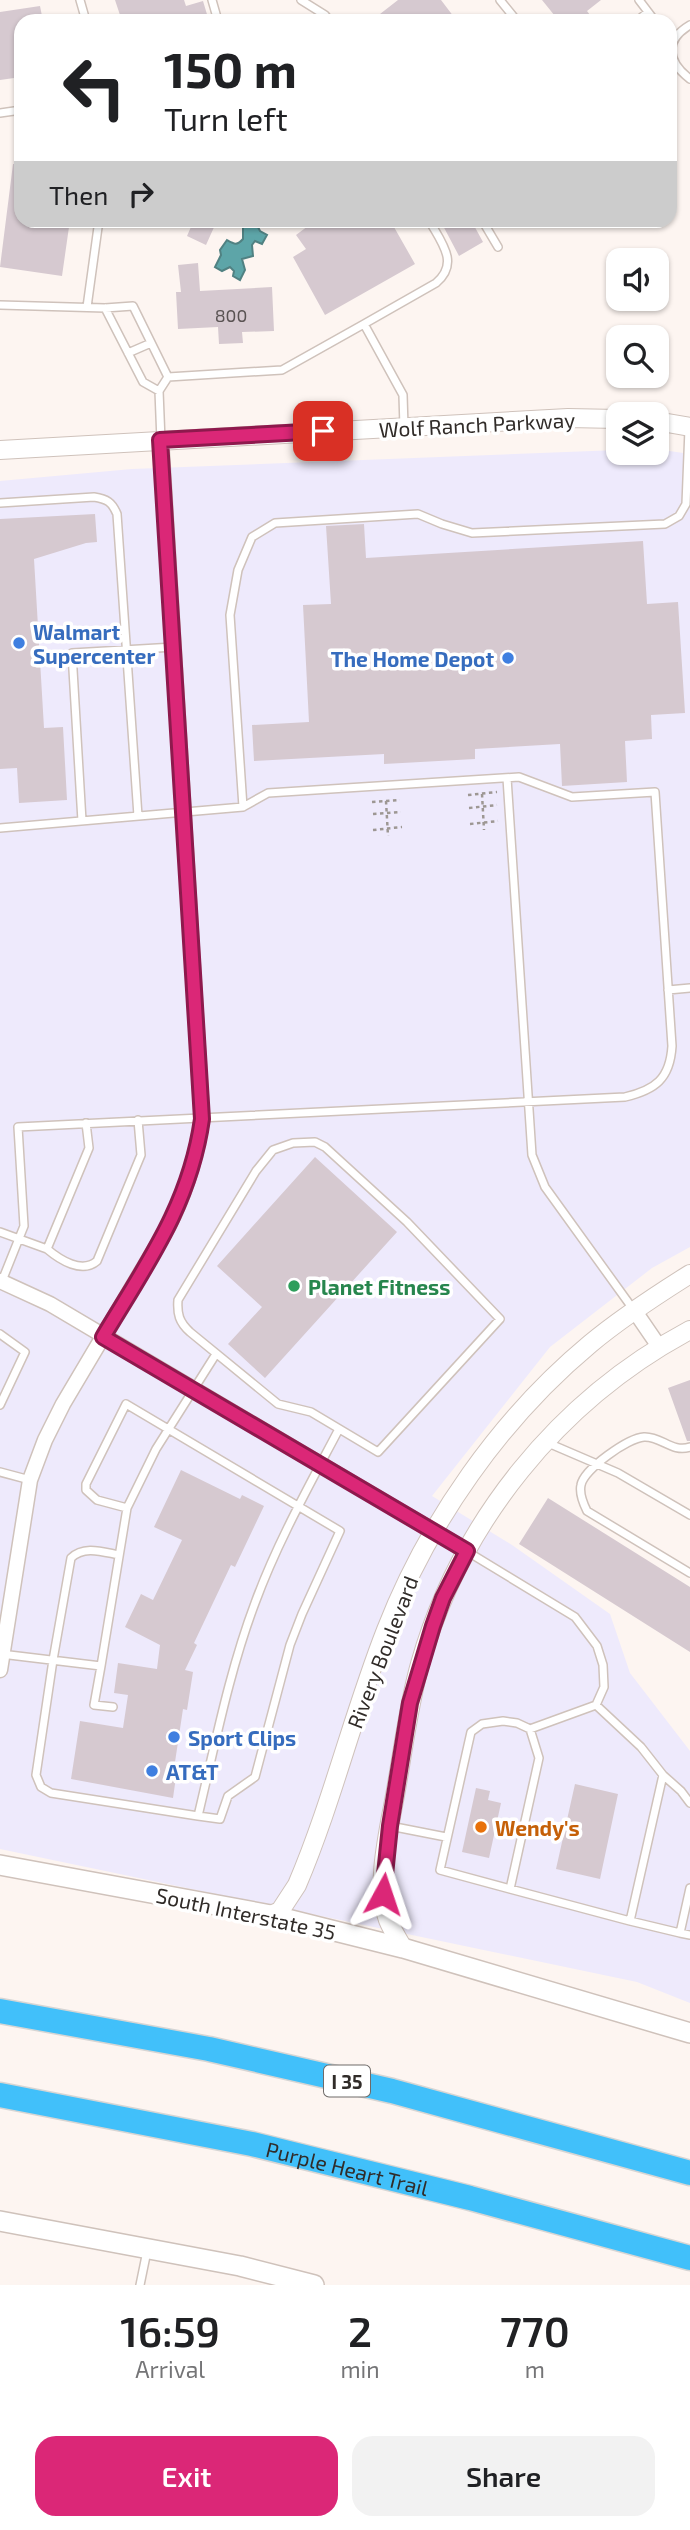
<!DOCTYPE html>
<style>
body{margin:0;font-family:"Exo 2",sans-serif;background:#f2f2f2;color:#202124;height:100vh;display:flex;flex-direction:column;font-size:26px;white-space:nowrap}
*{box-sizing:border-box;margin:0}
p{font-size:23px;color:#757577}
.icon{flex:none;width:38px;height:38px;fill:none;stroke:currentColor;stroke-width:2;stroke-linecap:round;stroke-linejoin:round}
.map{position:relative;height:2285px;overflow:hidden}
.drawer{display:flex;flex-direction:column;background:#fff;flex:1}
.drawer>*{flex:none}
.top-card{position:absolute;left:14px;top:14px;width:663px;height:214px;border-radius:21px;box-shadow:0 2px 5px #0004;background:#fff;color:#202124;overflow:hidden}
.fabs{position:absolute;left:606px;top:248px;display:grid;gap:14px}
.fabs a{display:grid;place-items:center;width:63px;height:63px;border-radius:14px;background:#fff;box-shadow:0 2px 5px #0004;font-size:35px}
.pin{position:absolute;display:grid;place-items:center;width:60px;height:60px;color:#fff;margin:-30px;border-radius:14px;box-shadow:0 4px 10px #0006}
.me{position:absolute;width:77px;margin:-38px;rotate:5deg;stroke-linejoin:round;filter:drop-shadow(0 0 5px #0008)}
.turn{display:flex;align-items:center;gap:24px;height:147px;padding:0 35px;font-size:32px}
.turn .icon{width:91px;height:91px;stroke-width:2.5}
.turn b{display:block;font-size:49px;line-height:60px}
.then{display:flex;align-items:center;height:66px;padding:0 35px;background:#0003;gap:14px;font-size:26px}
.eta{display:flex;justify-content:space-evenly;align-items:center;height:119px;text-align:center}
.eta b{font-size:42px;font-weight:600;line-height:49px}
.button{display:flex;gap:14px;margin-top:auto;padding:14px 35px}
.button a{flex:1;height:80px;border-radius:21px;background:#db2777;color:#fff;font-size:28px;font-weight:600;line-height:80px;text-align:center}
.button a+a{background:#f2f2f2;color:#202124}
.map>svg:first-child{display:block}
.commercial{fill:#eeeafc}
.water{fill:#5da5a8;stroke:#508182;stroke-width:2}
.building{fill:#d6c9d0}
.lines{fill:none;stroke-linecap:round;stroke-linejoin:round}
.service-casing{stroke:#cfc2bb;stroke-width:10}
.minor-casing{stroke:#cfc2bb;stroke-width:17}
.tertiary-casing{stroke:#cfc2bb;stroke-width:20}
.secondary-casing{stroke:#cfc2bb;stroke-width:22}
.motorway-casing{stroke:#d6d5d4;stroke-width:27}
.path{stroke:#9d9793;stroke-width:2.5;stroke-dasharray:3.5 3.5;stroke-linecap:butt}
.service{stroke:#fff;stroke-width:7}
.minor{stroke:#fff;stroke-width:14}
.tertiary{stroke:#fff;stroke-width:18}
.secondary{stroke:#fff;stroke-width:19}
.motorway{stroke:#41c0fa;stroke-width:24}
.route-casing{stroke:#8e194d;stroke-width:18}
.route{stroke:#db2777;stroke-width:12}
.shop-dot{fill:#3f7fe0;stroke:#fff;stroke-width:2.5}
.leisure-dot{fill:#2e9e5b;stroke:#fff;stroke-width:2.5}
.food-dot{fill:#e8710a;stroke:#fff;stroke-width:2.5}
.labels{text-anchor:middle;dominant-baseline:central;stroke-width:7;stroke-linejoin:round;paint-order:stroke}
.number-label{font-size:18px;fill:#5a5353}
.shield{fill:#fff;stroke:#6f6b69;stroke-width:2}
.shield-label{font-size:19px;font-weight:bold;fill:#312c29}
.street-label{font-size:21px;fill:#312c29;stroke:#fff}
.shop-label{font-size:21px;font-weight:bold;fill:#366cbe;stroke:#fff;text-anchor:start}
.leisure-label{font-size:21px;font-weight:bold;fill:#27864d;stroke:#fff;text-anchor:start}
.food-label{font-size:21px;font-weight:bold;fill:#c56008;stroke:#fff;text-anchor:start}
</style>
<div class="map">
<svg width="690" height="2285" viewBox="0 0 690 2285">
<rect width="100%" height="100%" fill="#fdf5f1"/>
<!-- commercial -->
<path class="commercial" d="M656,449L690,454V1247L652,1268L550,1347L432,1496L512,1545L610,1614L630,1673L690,1751V2003L637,1982L0,1849V481L132,469L618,450V453H656Z"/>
<!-- water -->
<path class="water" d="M251,221L261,223L258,227L260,231L267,235L262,244L255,241L252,245L253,256L242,259L245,270L240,280L233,276L234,271L230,267L222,271L215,267L221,255L220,250L227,240C234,244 237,246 243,239V227Z"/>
<!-- building -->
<path class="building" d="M115,0H184L186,6L203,1L209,21H122Z
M398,0H441L457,21H371Z
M542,0H601L587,11L590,15L582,21H559Z
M40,6L43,21H21V77L0,80V12Z
M13,164H21V220H70L62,276L0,267Z
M194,220H206L215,225L206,245L187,236Z
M316,220H390L415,264L325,315L293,257L306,249L296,235Z
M440,220H471L483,242L459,256Z
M198,263L200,291L272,287L274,331L242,332L243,343L219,344L218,327L178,329L176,292H181L178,265Z
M95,514L97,542L86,543L34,559L44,728L63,727L67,800L19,803L17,768L0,769V519Z
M364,524L366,558L643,541L647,604L678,602L685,713L651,715L652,739L625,741L627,782L562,786L560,744L475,749V759L384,764V754L254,761L252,725L309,722L303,605L331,604L326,526Z
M315,1157L397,1232L265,1378L228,1344L262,1307L217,1266Z
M690,1380V1441H687L668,1388Z
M181,1470L240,1499L242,1495L264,1506L235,1567L231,1565L194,1643L197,1645L185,1670L193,1672L187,1710L183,1709L175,1762L178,1763L173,1798L71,1779L80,1721L123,1728L128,1695L114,1693L118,1663L157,1669L160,1645L125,1627L141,1594L153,1600L182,1540L154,1527Z
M548,1498L690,1587V1652L519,1544Z
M575,1784L618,1794L600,1879L556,1869Z
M476,1788L490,1791L488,1800L501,1803L489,1858L462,1852Z"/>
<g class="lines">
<defs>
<path id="service" d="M80,0L86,21
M212,0L218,21
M301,0L325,15L330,21
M500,0L517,21
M639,0L655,21
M637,21L648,12
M690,25C663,41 668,62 690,79
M0,113L21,110
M482,220L498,247
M0,305L105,308L133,306L168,377L159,391L161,441
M87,307L99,220
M105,308L143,382L159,391
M128,353L151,343
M168,377L282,370L364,324
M404,427L403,395L364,324L436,283C460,263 441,242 429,220
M0,503L94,497C107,499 112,502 117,514L138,816
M507,778L532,1155L545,1187L633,1309
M243,807L230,615L238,570L252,537L275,523L418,514L442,524L472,533L665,524L679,516L686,504L689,429
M82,821L72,653L174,647
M0,828L243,807L268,793L519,777L572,797L655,792L672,1046C670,1079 655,1090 625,1097L18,1127L24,1226L2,1281
M668,990L690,988
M315,1142L325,1147L407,1222L500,1319L378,1452L311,1412L278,1404L190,1332C179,1322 177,1314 178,1300L256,1171L273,1150L293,1143Z
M0,1232L47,1249L89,1148L86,1123
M47,1249C60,1260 82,1274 97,1261L141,1155L138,1120
M0,1334L25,1352L0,1405
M548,1443L618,1473L690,1515
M690,1447C672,1453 661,1436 644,1437C628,1438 584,1469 581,1485C579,1494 583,1503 587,1511L690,1573
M0,1472L30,1480
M127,1508L97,1500L86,1490V1484L126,1404L340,1531L302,1614L290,1645L255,1777L228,1796L220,1819L198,1816
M468,1552L575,1617L597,1646L603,1665L604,1687L596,1705L530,1729
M119,1555C103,1552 84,1545 71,1558L53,1660L36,1775L41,1787L51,1793L198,1816C215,1745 229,1672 255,1603C277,1543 309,1486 339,1429
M1,1654L101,1666L127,1508L156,1449L216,1354
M101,1666L94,1705L113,1707
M503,1721L517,1723L530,1729L539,1758L510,1889L440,1870L471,1732L482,1724Z
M663,1775L681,1791L690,1803
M390,1826L446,1837
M690,1888L680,1933L690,1935
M510,1889L630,1921L663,1775L641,1747L596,1705
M630,1921L680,1933
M140,2285L147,2251"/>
<path id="minor" d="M0,1281L50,1304L467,1551
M634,1310L660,1348
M0,1670L30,1480L45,1440L63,1404L168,1227C186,1192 196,1158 202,1119L161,441"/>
<path id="tertiary" d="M656,421L690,427
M0,450L568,418L618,419
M271,1915L280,1911L297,1885C332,1803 353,1714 386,1630C428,1522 501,1418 590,1344C621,1318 655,1296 690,1274
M403,1948C398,1939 392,1930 388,1920C374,1883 391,1822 397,1784C404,1744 409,1703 420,1664C460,1522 559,1400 690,1330"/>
<path id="secondary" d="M0,1865L271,1915L403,1948L690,2033
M0,2221L240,2266L314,2285"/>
<g id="motorway">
<path d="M0,2011L209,2049L392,2091L690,2173"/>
<path id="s1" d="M0,2095L252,2144L470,2198L690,2258"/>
</g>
</defs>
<!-- service casing -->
<use href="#service" class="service-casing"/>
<!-- minor casing -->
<use href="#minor" class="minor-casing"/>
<!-- tertiary casing -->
<use href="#tertiary" class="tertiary-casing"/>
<!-- secondary casing -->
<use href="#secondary" class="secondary-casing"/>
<!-- motorway casing -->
<use href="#motorway" class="motorway-casing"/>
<!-- path -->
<path class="path" d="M482,794L484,830
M468,795L497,792
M386,801L388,836
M372,802L400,800
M469,808L497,805
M373,814L401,812
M470,824L498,821
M373,830L402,827"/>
<!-- service -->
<use href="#service" class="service"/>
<!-- minor -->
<use href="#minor" class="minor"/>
<!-- tertiary -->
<use href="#tertiary" class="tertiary"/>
<!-- secondary -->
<use href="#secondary" class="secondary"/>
<!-- motorway -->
<use href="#motorway" class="motorway"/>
</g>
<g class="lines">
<defs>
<path id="route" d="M323,431L160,440L202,1119C190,1205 146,1265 103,1337L467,1551L443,1598L433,1626L410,1703L390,1826L383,1894"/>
</defs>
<!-- route casing -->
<use href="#route" class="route-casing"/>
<!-- route -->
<use href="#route" class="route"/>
</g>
<!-- markers -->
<g class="shop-dot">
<circle cx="19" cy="643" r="7"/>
<circle cx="508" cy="658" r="7"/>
<circle cx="174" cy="1737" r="7"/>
<circle cx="152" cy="1771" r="7"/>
</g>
<circle class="leisure-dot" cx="294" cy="1286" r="7"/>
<circle class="food-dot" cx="481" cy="1827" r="7"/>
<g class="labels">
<!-- number labels -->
<g class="number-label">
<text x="231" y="315">800</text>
</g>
<!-- shield labels -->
<rect class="shield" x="324" y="2065.5" width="46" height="31" rx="5"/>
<g class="shield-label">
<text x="347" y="2081">I 35</text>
</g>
<!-- street labels -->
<g class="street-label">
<text transform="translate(477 424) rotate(-3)">Wolf Ranch Parkway</text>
<text transform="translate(382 1652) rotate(-69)">Rivery Boulevard</text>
<text transform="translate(246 1913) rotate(12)">South Interstate 35</text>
<text stroke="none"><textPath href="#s1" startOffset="355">Purple Heart Trail</textPath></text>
</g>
<!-- shop labels -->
<g class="shop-label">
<text x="33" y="631">Walmart<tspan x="33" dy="24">Supercenter</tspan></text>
<text x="494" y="658" text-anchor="end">The Home Depot</text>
<text x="188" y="1737">Sport Clips</text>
<text x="166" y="1771">AT&amp;T</text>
</g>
<!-- leisure labels -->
<g class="leisure-label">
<text x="308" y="1286">Planet Fitness</text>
</g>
<!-- food labels -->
<g class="food-label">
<text x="495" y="1827">Wendy's</text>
</g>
</g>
</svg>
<div class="fabs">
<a><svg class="icon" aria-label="sound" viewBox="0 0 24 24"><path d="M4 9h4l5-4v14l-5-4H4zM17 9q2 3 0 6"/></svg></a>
<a><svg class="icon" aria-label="search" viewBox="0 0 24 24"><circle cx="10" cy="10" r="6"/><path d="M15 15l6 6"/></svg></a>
<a><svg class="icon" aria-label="layers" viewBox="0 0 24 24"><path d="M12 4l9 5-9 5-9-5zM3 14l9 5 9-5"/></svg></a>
</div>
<div class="pin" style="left:323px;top:431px;background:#d93025"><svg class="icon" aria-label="arrive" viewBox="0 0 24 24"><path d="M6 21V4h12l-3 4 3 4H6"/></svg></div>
<svg class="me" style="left:383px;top:1894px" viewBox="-20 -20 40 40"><path d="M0-17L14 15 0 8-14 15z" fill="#db2777" stroke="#fff" stroke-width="4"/></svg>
<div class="top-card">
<div class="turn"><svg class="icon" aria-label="left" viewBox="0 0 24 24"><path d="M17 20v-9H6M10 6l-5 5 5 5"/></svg><div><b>150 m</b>Turn left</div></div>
<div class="then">Then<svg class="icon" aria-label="right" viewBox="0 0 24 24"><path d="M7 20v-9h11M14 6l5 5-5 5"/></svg></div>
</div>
</div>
<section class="drawer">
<div class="eta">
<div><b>16:59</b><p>Arrival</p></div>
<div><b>2</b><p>min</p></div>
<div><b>770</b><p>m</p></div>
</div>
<div class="button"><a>Exit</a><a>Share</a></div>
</section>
